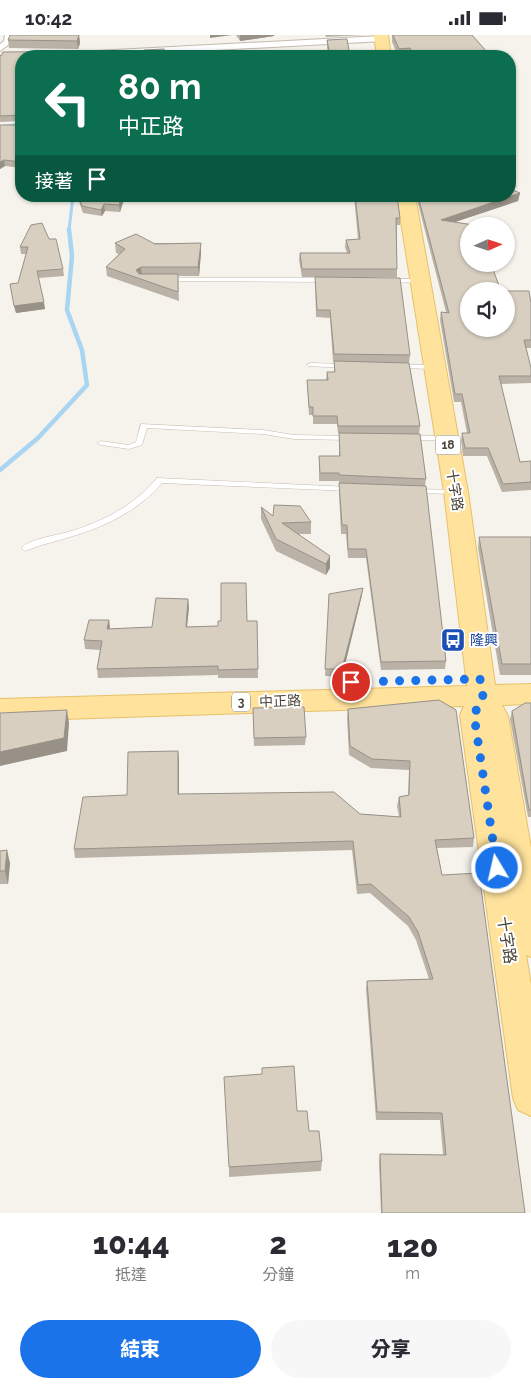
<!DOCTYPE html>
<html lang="zh-TW">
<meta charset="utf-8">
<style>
body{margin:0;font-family:Raleway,"Noto Sans TC",sans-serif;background:#f7f7f7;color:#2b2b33;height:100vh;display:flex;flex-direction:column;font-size:19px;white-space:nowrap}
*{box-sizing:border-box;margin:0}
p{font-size:16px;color:#7c7c81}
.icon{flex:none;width:28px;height:28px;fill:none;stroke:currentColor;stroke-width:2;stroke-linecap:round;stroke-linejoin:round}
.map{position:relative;height:1178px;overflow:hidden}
.panel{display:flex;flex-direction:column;background:#fff;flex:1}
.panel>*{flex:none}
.guide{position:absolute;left:15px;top:15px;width:501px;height:152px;border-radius:20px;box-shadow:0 1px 4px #0004;background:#0b6e4f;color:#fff;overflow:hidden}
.needle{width:32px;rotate:87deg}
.buttons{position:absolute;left:460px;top:182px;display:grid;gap:10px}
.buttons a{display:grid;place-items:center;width:55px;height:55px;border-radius:50%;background:#fff;box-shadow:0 1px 4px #0004;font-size:25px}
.pin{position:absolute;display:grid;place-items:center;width:42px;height:42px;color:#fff;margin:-21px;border:2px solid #fff;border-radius:50%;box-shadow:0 1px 5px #0007}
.me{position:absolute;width:55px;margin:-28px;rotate:351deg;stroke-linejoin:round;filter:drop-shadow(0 0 4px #0008)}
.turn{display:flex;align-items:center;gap:18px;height:105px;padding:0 20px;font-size:22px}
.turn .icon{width:65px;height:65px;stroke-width:2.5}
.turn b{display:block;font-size:35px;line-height:42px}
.then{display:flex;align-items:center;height:48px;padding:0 20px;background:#0003;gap:10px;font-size:19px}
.eta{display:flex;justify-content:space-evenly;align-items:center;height:85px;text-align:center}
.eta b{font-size:30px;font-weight:800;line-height:35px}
.button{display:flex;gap:10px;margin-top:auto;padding:10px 20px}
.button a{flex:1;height:58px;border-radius:30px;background:#1a73e8;color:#fff;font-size:20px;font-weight:800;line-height:58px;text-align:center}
.button a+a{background:#f7f7f7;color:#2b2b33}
.status{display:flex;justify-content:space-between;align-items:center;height:35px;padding:0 25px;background:#fff;direction:ltr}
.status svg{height:14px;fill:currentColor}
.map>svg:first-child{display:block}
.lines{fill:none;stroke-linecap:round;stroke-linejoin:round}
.stream-far1{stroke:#a9d4f2;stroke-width:3}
.stream{stroke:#a9d4f2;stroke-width:4.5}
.service-casing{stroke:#c2bbae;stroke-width:1}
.minor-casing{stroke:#c2bbae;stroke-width:2}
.primary-casing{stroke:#e6c16a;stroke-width:2}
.service{fill:#fff;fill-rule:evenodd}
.minor{fill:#fff;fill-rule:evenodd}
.primary{fill:#ffe39c;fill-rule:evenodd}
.wall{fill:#bab2a6}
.shaded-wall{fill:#979187}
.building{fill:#d8cfc1;stroke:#979187;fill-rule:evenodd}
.route{stroke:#1a73e8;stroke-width:9;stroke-dasharray:0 16.2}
.labels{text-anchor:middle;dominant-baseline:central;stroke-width:4;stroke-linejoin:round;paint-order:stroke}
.shield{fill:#fff;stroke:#817c74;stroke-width:1}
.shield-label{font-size:12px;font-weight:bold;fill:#4b4439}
.street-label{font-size:14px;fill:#4b4439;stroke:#fff}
.transit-label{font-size:14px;fill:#164399;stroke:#fff;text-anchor:start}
.near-street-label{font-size:16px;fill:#4b4439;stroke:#fff}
</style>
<div class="status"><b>10:42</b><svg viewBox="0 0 49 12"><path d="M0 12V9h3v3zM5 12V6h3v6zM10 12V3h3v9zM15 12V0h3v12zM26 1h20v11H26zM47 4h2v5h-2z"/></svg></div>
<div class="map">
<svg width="531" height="1178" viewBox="0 0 531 1178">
<rect width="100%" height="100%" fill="#f6f3ec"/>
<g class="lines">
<!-- stream-far1 -->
<path class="stream-far1" d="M0,92L21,89
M69,195L73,161"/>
<!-- stream -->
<path class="stream" d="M0,435L38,403L87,350L82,315L67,275L72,221L69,194"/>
<defs>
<path id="service" d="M169,243H326L329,245L326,247L167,246V244Z
M421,244L424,246L423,247L389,248L386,246L389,244Z
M310,328L345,329L348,331L345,333L308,331L307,330Z
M398,330H435L438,332L435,334L396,333V331Z
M141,389L263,395L294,400L349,401L353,403L349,405L294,404L263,399L147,393L142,410L129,414L101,410L97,408L101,406L128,410L136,407Z
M407,401H447L451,403L447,405H407Z
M157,443L350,452L354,454L350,456L162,448C139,475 107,491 73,501C58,506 42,509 28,515L25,516L21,513C32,503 54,501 68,497C102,487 134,471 157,443Z
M413,454L455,455L459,457L455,459L416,458L412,456Z"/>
<path id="minor" d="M5,0H13L12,7L0,16V9L4,6Z
M381,1L384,2V6L104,21L92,19L96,16Z"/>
<path id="primary" d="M374,0H388L391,21H377Z
M397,161H415L468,457L495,650L531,649V669L502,670L508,681L531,813V922L526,920L531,950V1081L518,1075L513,1063L460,680L464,671L0,686V664L467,651L444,457Z"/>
</defs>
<!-- service casing -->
<use href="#service" class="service-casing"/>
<!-- minor casing -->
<use href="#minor" class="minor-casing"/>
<!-- primary casing -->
<use href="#primary" class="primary-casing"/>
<!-- service -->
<use href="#service" class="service"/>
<!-- minor -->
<use href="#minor" class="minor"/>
<!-- primary -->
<use href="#primary" class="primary"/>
</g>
<!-- wall -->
<path class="wall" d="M79,0L80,8L78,14L9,13L8,5Z
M236,0H274V1L240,6Z
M325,0H364L326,2Z
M392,0H472L487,17V21H398L392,7Z
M327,5L350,21H328L327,12Z
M0,20L1,21H21V133L5,131L0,134V90H20L21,86L0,87Z
M520,158L518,166L455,187L469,229H493L492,232L501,256L531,268V313H526L531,333V348L501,349L520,427L531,426V455L502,457L487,421H463L461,406L462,398H467L461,367H454L440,285L441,277H446L416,161H510Z
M77,161H125L120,177L105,176L102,181L83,178Z
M354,161H397L400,183V190H397V242H302L299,225L300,218H347L345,212L346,205L358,204Z
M49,204L63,234L64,241L38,243L45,274L16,278L10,249L18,248L26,219H21L20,212Z
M115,208H201V218L199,241H178L179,266L107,241L106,232L119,219L116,218Z
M315,242L410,320L409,328L420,391L419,399L426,444L425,451L446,626L445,634L381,635L366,523H348L346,499H341L339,457V446H319V421H339V398H338L337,389H313V380H309L307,345H326L327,337H334V327L333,326L330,283L316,282Z
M261,472L273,481L311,487V499H299L330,533L326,540L276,516L261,484Z
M479,502H531V640H500L478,513Z
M329,559L362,560L342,642L325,641Z
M189,572L187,592L218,591L247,586H257L258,643H218V640L98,643L97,634L100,615L85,614L84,605L109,585L110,594L152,592Z
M439,665L474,803L473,812L437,813L442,840L525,1178H381L379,1127L380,1119L443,1120L440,1085H376L366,954L367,946L429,944L416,905L408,891L370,858L357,859L352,815L75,823L74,814L127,760L178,716L179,759L360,779L399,782L397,771L399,762L408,760L409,735L371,733L349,720L347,683L348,674Z
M531,668V782H528L510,684L512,676Z
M253,673L306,702L305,710L254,711Z
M0,816L10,828L8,849H0Z
M297,1076L309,1096L322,1126L321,1136L229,1142V1132Z"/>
<!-- shaded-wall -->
<path class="shaded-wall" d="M79,0L80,8L78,14L77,6Z
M210,0H232L210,3Z
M240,0H274V1L240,6Z
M4,125L5,131L0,134V127Z
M520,158L518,166L440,192L441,185Z
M122,161H125L120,177L119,170Z
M104,169L105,176L102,181L101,175Z
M201,208V218L199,241L198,232Z
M141,232L142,241L136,235Z
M44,267L45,274L16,278L14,271Z
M330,521V533L326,540V529Z
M363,553L362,560L342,642V634Z
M188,564L189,572L186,601V592Z
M109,585L110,594H107Z
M67,675L69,688L67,716L0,731V717Z
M178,716L179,725V768L178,759Z
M7,815L10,828L8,849L5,836Z"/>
<!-- building -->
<path class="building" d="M10,0H79L77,6L8,5Z
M393,0H472L487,17L413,21L410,13L399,14Z
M347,4L350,21H330L327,5Z
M164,14L166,21H146L144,15Z
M116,16L119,21H21V81L20,80L0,81V20L1,21L3,17Z
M21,85V127L4,125L0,127V90H20Z
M510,154L520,158L441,185L480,191H469V229H491L501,256H529L531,268V305H524L531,333V341H499L520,427L531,426V447L503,449L488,413H465L462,398H470L462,359H455L441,277L449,278L418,161H510ZM469,256H506V294H469Z
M78,161H122L119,170L104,169L101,175L82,171Z
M355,161H397L400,183H396L397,234H302L300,218H350L346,205L360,204Z
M42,188L49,204H56L63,234L37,236L44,267L14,271L10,249L18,248L28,212H20L31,190Z
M136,199L155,209L201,208L198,232H141L136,235L139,239H178V257L106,232L125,214L115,208Z
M315,242L400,243L410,320L334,319L330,275H317Z
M334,326L409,328L420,391H338L337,381H313V372H309L307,345H328L327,337H335Z
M339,398L420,399L426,444L339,440V438H320L319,421H340Z
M339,448L426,451L446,626L381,627L366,514H348L347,490H342Z
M274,470L300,471L311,487L282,488L330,521L326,529L276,504L261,472L273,481Z
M479,502H531V629H502Z
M221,548H246L247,586H257L258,634L218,635V631L97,634L102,606L84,605L89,585H109L107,594L152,592L156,563L188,564L186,592L218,591V586H221Z
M363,553L342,634H325L329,559Z
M439,665L456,675L474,803L435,805L442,840L479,838L525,1178H382L380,1119L446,1120L442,1078L377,1077L367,946L433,944L418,897L409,882L371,849L358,850L353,806L74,814L83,762L127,760L128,717L178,716V759L334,757L360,779L401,782L399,762L409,760L410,726L372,724L350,711L348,674Z
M525,668H531V775H529L512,676Z
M304,672L306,702L254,703L253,673Z
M67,675L64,703L0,717V678Z
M7,815L5,836H0V816Z
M294,1031L297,1076H307L309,1096H319L322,1126L229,1132L224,1042L262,1039V1033Z"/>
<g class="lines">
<!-- route -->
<path class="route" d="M351,647L480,644L483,660L474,680L497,833"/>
</g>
<!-- icons -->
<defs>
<symbol id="bus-square" viewBox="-11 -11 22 22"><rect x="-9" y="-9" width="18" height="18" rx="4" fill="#1a4fb4" stroke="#fff"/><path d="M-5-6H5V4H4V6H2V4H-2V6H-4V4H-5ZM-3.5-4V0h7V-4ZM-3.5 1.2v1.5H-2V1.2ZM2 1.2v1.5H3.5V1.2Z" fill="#fff"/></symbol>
</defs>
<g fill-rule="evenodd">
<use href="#bus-square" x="439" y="591" width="28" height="28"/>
</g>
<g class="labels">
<!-- shield labels -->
<g class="shield">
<rect x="435.5" y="400.5" width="25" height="19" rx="4"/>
<rect x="232" y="657.5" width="18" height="19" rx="4"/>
</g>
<g class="shield-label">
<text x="448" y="410">18</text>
<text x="241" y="667">3</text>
</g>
<!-- street labels -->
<g class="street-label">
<text transform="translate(455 455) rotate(81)">十字路</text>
<text transform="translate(280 666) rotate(-2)">中正路</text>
</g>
<!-- transit labels -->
<g class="transit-label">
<text x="470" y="605">隆興</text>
</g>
<!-- near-street labels -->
<g class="near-street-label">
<text transform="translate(507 905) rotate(81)">十字路</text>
</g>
</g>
</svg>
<div class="buttons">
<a><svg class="needle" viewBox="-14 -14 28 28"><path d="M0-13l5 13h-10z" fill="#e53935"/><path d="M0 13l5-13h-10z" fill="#7c7c81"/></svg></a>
<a><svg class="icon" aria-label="sound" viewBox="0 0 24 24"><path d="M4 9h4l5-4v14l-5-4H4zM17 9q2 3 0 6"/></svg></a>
</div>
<div class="pin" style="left:351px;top:647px;background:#d93025"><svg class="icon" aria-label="arrive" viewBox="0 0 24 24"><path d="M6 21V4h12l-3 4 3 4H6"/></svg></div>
<svg class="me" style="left:497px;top:833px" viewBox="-20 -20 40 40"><circle r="17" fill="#1a73e8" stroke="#fff" stroke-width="3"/><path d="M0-11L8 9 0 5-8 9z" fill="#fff"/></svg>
<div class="guide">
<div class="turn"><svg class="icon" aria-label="left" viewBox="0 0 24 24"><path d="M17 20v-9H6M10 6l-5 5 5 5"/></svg><div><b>80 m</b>中正路</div></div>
<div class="then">接著<svg class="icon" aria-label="arrive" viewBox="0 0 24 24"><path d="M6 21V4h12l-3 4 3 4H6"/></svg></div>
</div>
</div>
<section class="panel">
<div class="eta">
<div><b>10:44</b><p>抵達</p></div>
<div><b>2</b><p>分鐘</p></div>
<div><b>120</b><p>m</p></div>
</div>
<div class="button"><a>結束</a><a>分享</a></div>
</section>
